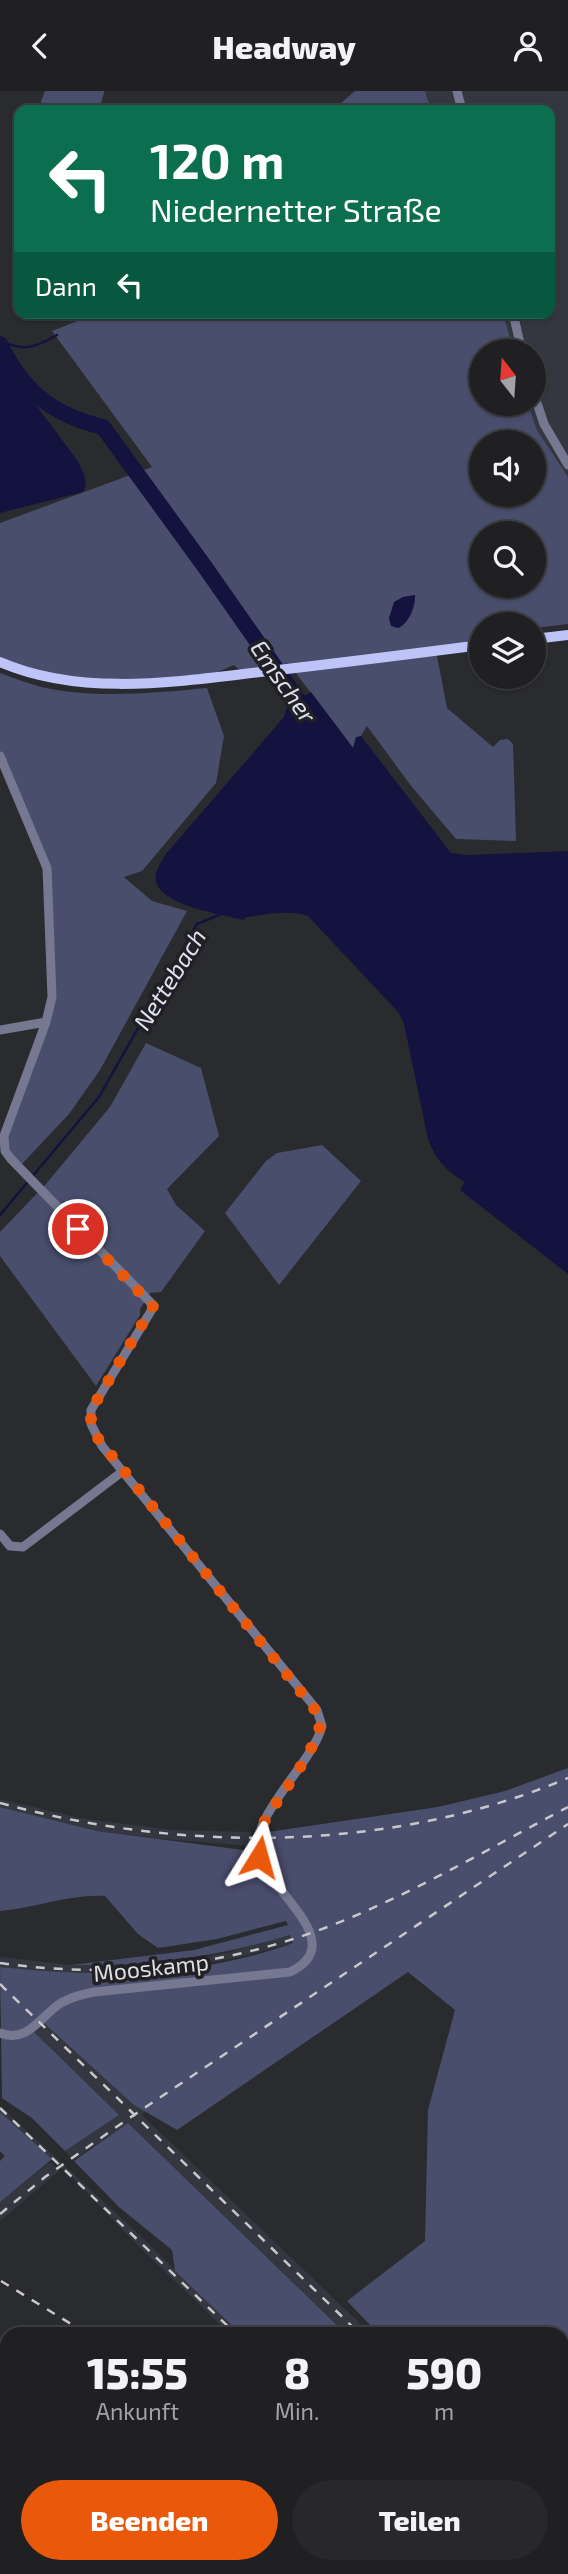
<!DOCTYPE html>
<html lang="de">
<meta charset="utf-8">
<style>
body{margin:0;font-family:"Exo 2",sans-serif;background:#28282b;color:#f1f3f6;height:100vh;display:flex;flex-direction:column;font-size:26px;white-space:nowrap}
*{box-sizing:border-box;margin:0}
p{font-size:23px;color:#a2a3a6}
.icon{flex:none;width:38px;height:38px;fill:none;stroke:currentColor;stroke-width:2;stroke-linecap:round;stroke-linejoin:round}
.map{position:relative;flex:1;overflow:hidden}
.details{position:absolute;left:0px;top:2236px;width:569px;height:247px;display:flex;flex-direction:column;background:#202023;border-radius:21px 21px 0 0;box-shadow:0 2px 5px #0004,0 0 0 2px #3d3e41}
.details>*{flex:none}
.hud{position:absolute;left:14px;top:14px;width:541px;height:214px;border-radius:14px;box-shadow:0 2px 5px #0004,0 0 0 2px #3d3e41;background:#0b6e4f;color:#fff;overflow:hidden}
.needle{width:46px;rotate:343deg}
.controls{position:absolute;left:469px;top:248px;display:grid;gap:14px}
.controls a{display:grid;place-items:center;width:77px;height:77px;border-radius:50%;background:#202023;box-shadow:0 2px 5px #0004,0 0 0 2px #3d3e41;font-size:35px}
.pin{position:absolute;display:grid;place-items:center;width:60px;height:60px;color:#fff;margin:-30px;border:4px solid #fff;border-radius:50%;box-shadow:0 2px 7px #0007}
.me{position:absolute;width:77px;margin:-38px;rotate:8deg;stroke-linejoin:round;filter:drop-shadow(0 0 5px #0008)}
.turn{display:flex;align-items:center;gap:24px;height:147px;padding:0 21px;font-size:32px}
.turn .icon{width:91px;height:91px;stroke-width:2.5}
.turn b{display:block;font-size:49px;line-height:60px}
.then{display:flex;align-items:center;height:66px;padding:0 21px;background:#0003;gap:14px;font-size:26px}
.eta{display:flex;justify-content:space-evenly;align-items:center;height:119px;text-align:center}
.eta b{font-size:42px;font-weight:800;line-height:49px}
.primary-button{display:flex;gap:14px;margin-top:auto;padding:14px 21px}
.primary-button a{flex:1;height:80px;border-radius:42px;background:#ea580c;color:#fff;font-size:28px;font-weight:800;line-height:80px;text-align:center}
.primary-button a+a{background:#28282b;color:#f1f3f6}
header{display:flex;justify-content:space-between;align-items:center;height:91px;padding:0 21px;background:#202023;font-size:32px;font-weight:800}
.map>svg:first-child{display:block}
.built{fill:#353740}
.green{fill:#4a4e6d;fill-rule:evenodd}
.water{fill:#14123f}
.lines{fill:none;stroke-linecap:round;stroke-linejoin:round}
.stream{stroke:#14123f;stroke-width:2.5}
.river{stroke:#14123f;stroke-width:16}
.minor{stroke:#757890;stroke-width:9}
.major{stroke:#bec4f7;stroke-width:10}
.rail{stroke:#c8c8cb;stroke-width:2.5;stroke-dasharray:9 9;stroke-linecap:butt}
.route{stroke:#ea580c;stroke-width:12;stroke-dasharray:0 21.6}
.labels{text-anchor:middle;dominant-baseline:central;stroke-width:7;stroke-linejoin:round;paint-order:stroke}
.street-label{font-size:23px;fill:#dfdfe2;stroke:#212125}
.water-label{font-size:24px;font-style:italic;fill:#e0e2f3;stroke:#212125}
</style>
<header><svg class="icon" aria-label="back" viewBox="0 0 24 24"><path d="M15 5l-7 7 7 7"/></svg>Headway<svg class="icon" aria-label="person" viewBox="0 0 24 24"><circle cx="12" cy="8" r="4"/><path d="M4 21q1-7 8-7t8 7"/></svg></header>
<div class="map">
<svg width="568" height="2483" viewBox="0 0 568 2483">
<rect width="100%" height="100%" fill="#2a2b2f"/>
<!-- built -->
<path class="built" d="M425,0H568V386L537,339L528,313H534V261H514L503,222H550V19H450L449,16L431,19Z
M0,1708L80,1727L173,1739L252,1741L251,1755L163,1748L97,1740L0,1716Z
M304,1840L293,1852L241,1866L186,1876L102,1883H60L0,1876V1866L71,1874H107L184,1869L230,1861Z
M0,1889L149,2019L141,2023L371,2243H346L128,2032L73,2069L65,2060L119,2024L0,1908Z
M0,2015L132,2137L241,2243H230L134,2151L73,2087L0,2021Z
M50,2071L59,2080L0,2130V2110Z"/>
<!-- green -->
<path class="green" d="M45,0H104V2L99,19H42L41,10Z
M355,0H425L431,19H333Z
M98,222H503L514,261H481V313H528L537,339L568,386V533L534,537V534H481V546L436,560L447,617L493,656L500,649L508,648L513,653L516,750L456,748L412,696L367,635L361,645L356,647L354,658L288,572L245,583L234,574L203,587L86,591L0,571V432L152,376L52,240ZM481,352H534V404H481ZM481,443H534V495H481Z
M0,582C14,587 27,592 41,596C95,608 153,602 207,597L224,645L216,692L142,780L124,786L152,810L187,820L100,979L69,1023L21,1074L14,1072L4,1045L51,917L48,793L0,665Z
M146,952L201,977L219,1045L167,1098L176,1114L205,1140L161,1201L150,1202L140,1218V1224L96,1295L0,1165V1141L46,1093L110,1016Z
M322,1054L361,1090L279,1194L225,1122L266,1070L277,1062Z
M568,1677V2435L562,2429V2244L379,2243L347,2210L425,2150L428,2019L455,1919L408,1881L177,2039L134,2014L44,1932L32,1939L119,2024L65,2060L32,2027L2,2007L0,1876C96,1887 201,1886 293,1852L290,1844C218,1866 147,1875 71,1874L194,1859L288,1834L286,1830L217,1848L158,1857L138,1843L105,1805C70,1803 35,1817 0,1820V1716L97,1740L243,1759L266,1756L268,1741L438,1716L505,1700Z
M0,2021L52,2068L0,2111V2070L5,2065L0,2060Z
M128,2032L346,2243H241L175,2180L172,2159L119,2116L74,2070Z
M562,2452L568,2458V2483H508L501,2476H562Z"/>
<!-- water -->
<path class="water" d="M0,266L77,369C82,379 90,390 83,401L0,422Z
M415,504C416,514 409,533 398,537L391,535L389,527L394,511L403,506Z
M311,601L353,657L356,646L361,645L451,762L468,764L568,760V1183L460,1099L465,1091C446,1080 436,1069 428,1048L404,933L399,922L308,825C290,818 265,824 246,826L243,829C222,823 161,815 156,790C154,781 161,772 165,764L284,626L287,616Z"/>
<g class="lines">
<!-- stream -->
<path class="stream" d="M0,249C23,261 35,257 57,244
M0,1124L99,1006L197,833L224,822"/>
<!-- river -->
<path class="river" d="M0,253C22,299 52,324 103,336L205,476L310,626"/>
<!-- minor -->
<path class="minor" d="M457,0L462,19
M513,222L522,261
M534,303L544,333L568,374
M0,665L47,777L52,906L46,931L4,1045L5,1060L11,1068L154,1215L91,1319V1333L102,1355L317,1619L322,1635C313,1672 249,1726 258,1763C268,1799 351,1852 290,1881L94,1901C82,1903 72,1906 61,1912C40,1925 28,1953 0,1942
M0,939L46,931
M0,1443L10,1455L23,1456L123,1380"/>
<!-- major -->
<path class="major" d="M534,548L568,544
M0,571C84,607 181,590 269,580C340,572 411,563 481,554"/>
<!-- rail -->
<path class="rail" d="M0,1712C184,1762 390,1762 568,1687
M0,1872C112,1888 224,1876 330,1835C412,1803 490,1757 568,1716
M0,1893L361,2244
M0,2017L237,2244
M0,2123L45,2086L125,2030L568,1733
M1,2190L89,2244
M562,2446L568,2452
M434,2476L444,2483
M449,2476L459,2483
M475,2476L482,2483"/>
</g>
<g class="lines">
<!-- route -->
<path class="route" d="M78,1138L153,1215L91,1319V1333L96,1345L320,1625C326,1649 273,1712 261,1737L257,1752L259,1766"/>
</g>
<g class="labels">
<!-- street labels -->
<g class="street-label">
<text transform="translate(151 1876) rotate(-6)">Mooskamp</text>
</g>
<!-- water labels -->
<g class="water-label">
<text transform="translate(284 590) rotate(55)">Emscher</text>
<text transform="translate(169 888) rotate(-58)">Nettebach</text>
</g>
</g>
</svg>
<div class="controls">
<a><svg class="needle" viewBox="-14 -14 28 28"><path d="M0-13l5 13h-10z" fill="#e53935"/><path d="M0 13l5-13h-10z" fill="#a2a3a6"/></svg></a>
<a><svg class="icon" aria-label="sound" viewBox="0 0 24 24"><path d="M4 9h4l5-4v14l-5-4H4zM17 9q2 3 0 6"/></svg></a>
<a><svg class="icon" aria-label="search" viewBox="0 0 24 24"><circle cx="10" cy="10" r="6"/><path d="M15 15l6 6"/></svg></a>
<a><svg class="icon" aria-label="layers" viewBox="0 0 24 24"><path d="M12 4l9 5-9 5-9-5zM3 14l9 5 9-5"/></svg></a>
</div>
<div class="pin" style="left:78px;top:1138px;background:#d93025"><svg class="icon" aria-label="arrive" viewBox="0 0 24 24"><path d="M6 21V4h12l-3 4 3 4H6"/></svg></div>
<svg class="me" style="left:259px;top:1766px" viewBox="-20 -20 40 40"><path d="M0-17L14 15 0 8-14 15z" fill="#ea580c" stroke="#fff" stroke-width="4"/></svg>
<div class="hud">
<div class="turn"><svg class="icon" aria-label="left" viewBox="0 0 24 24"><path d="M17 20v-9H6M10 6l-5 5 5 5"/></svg><div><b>120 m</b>Niedernetter Straße</div></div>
<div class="then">Dann<svg class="icon" aria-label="left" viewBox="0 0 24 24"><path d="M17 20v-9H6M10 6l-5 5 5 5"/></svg></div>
</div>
<section class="details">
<div class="eta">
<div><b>15:55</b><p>Ankunft</p></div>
<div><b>8</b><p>Min.</p></div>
<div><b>590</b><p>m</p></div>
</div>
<div class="primary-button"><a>Beenden</a><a>Teilen</a></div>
</section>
</div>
